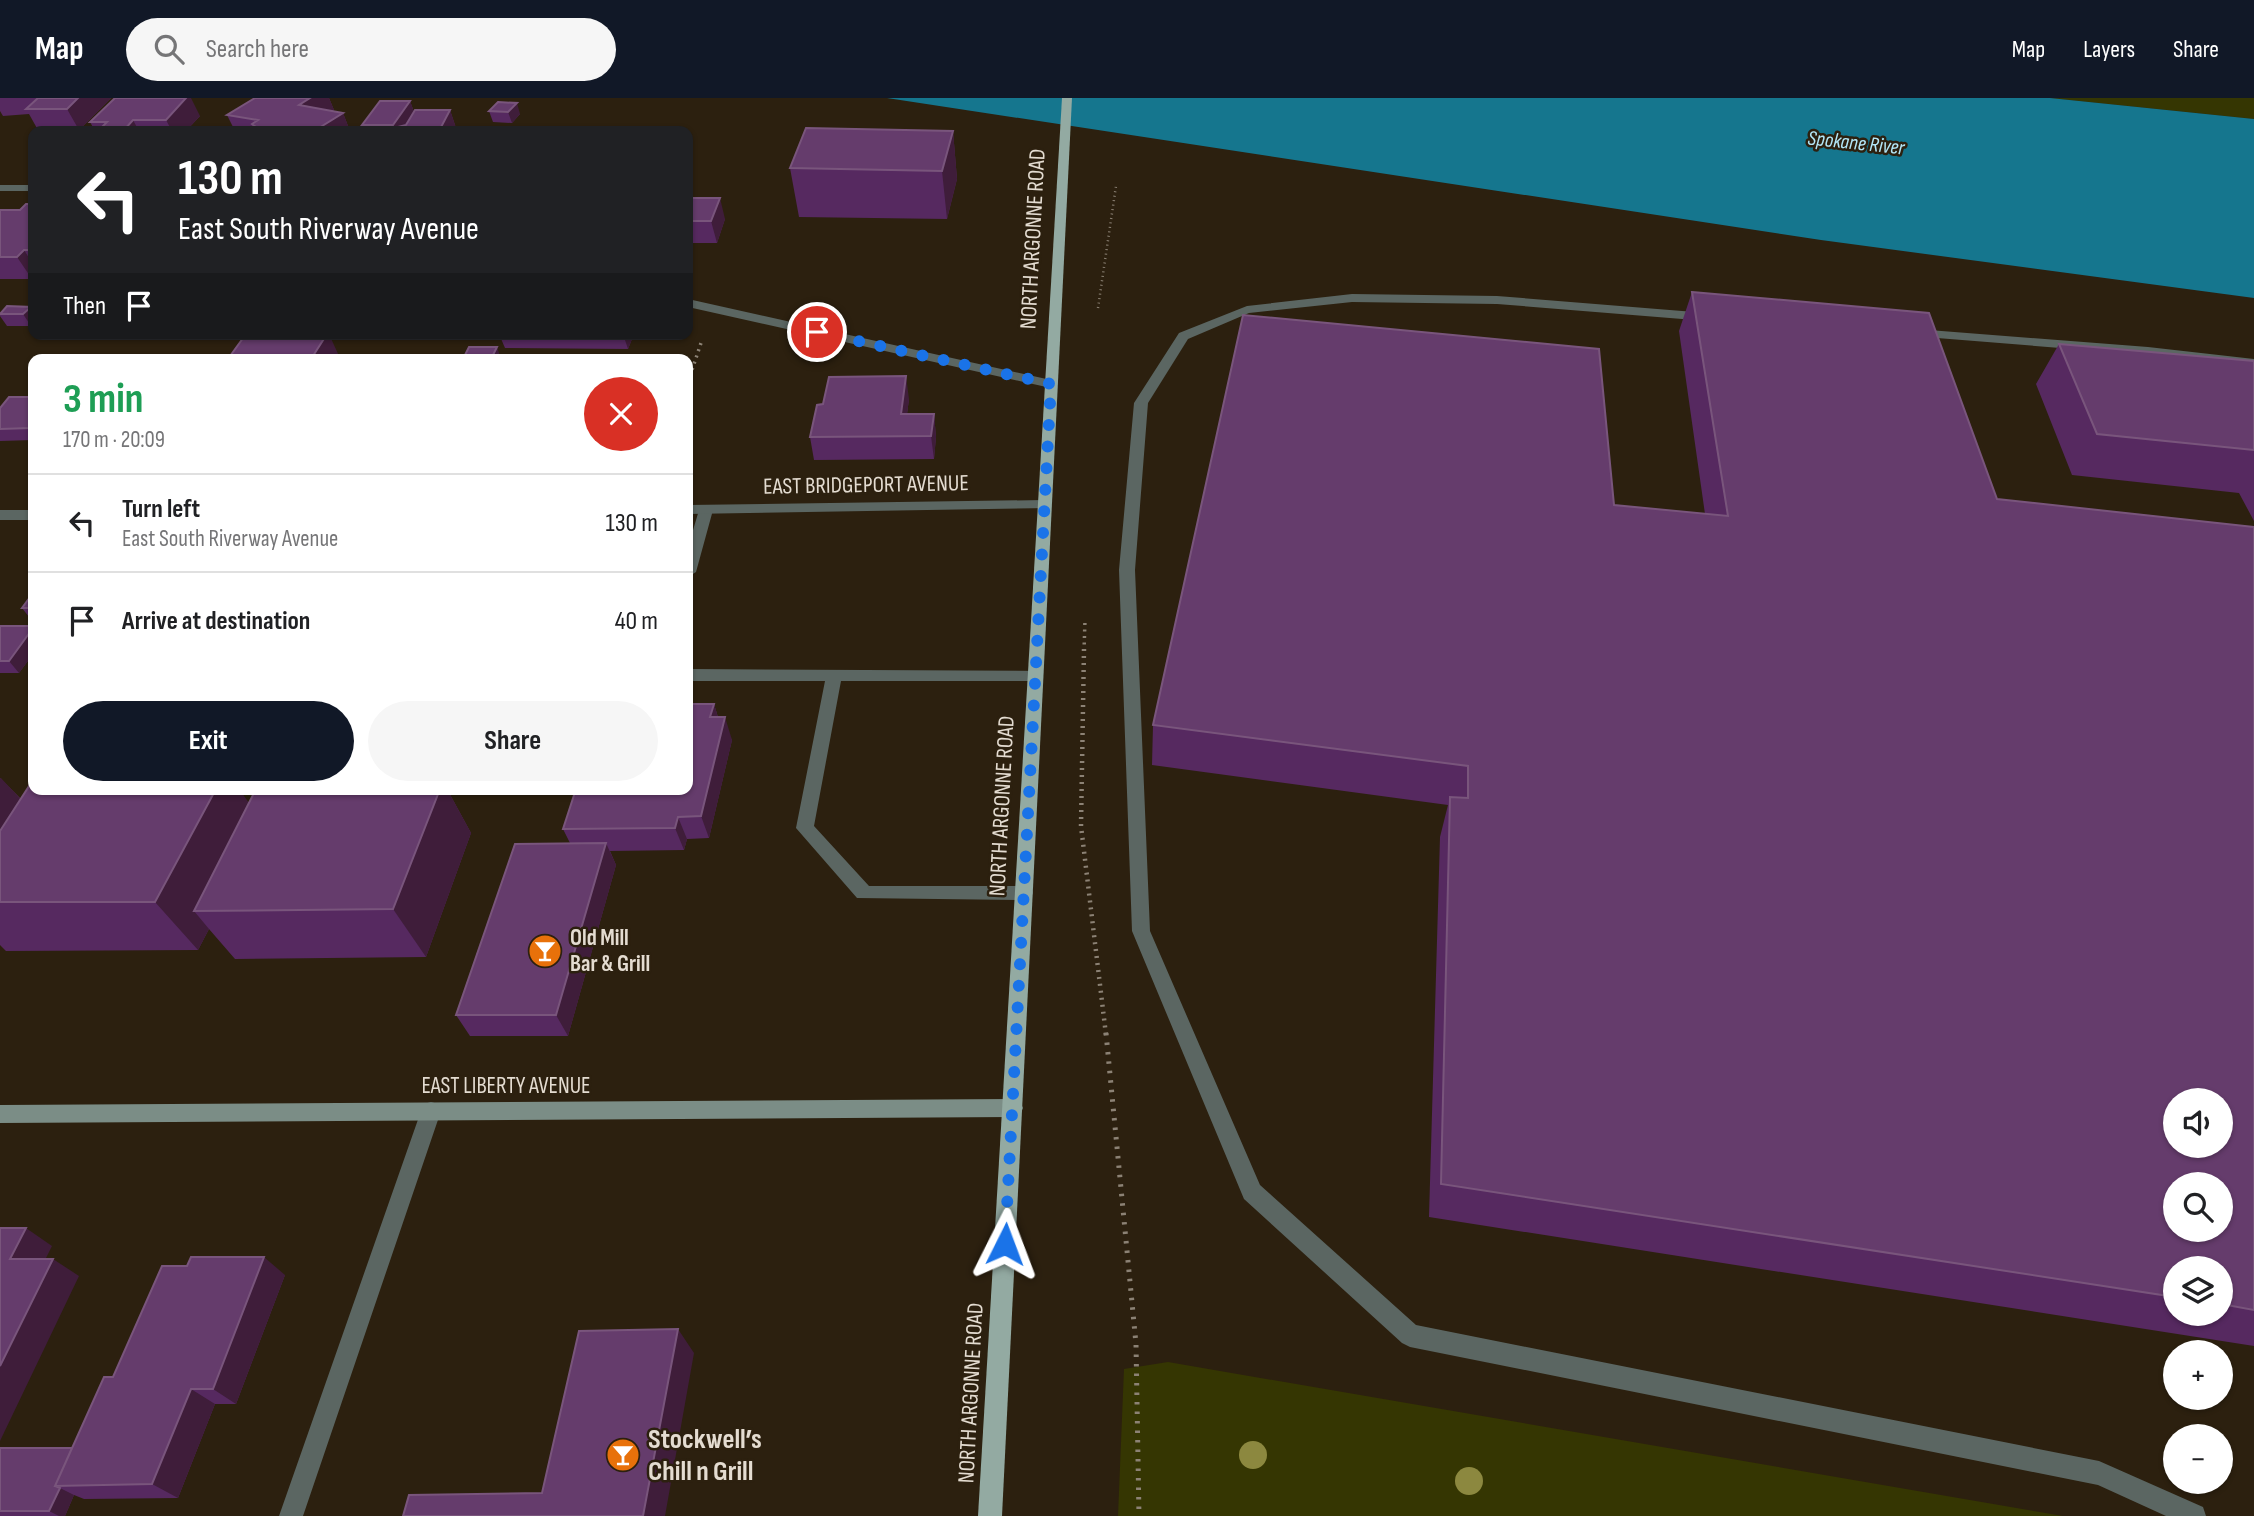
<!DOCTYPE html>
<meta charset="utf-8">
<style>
body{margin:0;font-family:"Sofia Sans Condensed",sans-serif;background:#f6f6f6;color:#202124;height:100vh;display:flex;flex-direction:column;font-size:26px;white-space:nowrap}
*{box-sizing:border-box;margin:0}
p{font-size:23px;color:#757577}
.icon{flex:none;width:38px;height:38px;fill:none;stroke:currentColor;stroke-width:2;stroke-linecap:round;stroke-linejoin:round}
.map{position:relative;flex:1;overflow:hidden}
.panel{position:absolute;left:28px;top:256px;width:665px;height:441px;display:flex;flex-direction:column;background:#fff;border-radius:14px;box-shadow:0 2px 5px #0004}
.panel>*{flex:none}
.guide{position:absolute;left:28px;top:28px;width:665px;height:214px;border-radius:14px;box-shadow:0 2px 5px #0004;background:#202124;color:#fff;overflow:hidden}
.fabs{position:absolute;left:2163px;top:990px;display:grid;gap:14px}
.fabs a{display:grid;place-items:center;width:70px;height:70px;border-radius:50%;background:#fff;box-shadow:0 2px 5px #0004;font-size:35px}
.pin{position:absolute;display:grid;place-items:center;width:60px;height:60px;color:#fff;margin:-30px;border:4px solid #fff;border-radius:50%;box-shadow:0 2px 7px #0007}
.me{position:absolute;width:77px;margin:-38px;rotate:3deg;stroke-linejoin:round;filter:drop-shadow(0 0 5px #0008)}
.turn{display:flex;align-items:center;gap:24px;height:147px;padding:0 35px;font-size:32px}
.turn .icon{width:91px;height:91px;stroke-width:2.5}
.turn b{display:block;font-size:49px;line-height:60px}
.then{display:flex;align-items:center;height:66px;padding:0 35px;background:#0003;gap:14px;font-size:26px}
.round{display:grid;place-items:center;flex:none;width:74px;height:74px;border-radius:37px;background:#f6f6f6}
.overview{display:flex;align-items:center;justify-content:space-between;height:119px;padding:0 35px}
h1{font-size:42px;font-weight:700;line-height:52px;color:#1e9e55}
.cta{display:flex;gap:14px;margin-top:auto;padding:14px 35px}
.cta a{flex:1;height:80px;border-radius:42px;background:#111827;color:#fff;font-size:28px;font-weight:700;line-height:80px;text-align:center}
.cta a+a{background:#f6f6f6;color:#202124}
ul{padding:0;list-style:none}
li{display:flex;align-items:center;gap:21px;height:98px;padding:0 35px;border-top:2px solid #e0e0e0}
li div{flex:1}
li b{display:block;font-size:26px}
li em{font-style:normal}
header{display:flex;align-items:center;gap:42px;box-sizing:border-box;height:98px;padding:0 35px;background:#111827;color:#fff}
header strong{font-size:33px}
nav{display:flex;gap:38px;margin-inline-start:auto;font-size:24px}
.search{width:490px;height:63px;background:#f6f6f6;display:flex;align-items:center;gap:18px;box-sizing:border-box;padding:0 24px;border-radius:38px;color:#757577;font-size:26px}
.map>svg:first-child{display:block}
.green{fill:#353602}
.water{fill:#15768e}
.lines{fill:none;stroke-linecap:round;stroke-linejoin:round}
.path-far3{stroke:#8c8275;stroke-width:2.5;stroke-dasharray:1 3.5;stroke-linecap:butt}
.path-far2{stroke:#8c8275;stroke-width:3.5;stroke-dasharray:2 4.5;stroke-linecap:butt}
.path-far1{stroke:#8c8275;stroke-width:4.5;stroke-dasharray:2 5;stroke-linecap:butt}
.path{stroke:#8c8275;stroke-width:5;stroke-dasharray:2.5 7;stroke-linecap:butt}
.lane{fill:#5b6662;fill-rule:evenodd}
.street{fill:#5b6662;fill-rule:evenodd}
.secondary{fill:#7b8d86;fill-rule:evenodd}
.primary{fill:#93aaa2;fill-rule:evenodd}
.tree{fill:#8c883f}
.wall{fill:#562960;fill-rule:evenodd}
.shaded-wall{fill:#3f1d3a}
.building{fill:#653c6c;stroke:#79557c;stroke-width:2;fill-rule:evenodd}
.route{stroke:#1a73e8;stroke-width:12;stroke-dasharray:0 21.6}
.labels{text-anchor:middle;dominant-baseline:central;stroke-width:5;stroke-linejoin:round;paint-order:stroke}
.far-water-label{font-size:21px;font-style:italic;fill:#b3e7f7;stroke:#2c200f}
.street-label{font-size:23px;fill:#e4dcd1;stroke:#2c200f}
.poi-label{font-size:23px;font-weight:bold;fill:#e4dcd1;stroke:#2c200f;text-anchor:start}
.near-poi-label{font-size:28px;font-weight:bold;fill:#e4dcd1;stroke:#2c200f;text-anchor:start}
</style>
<header>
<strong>Map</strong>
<div class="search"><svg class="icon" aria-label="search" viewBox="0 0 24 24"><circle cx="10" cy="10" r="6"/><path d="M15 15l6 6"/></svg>Search here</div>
<nav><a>Map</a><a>Layers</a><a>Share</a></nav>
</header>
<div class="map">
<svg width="2254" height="1418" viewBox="0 0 2254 1418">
<rect width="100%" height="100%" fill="#2c200f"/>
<!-- green -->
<path class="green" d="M2050,0H2254V21Z
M1168,1264L2063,1418H1118L1124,1271Z"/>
<!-- water -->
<path class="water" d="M887,0H2050L2254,21V200L1821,142Z"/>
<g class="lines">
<!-- path-far3 -->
<path class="path-far3" d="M1098,210L1116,88"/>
<!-- path-far2 -->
<path class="path-far2" d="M688,284L701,245
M1084,553L1085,522"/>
<!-- path-far1 -->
<path class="path-far1" d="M1084,551L1081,728L1106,937"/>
<!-- path -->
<path class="path" d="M1106,935L1136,1246L1139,1418"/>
<!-- lane -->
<path class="lane" d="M1352,196L1497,198L1707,215L1713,219L1707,223L1497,206L1352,204L1249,215L1188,241L1148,305L1135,472L1150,833L1260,1087L1416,1227L2099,1363L2203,1409L2206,1418H2166L2098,1387L1410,1249L1402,1245L1244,1101L1132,833L1119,472L1134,305L1179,235L1247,208Z
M1916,231L2148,249L2254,261V269L2148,257L1912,238L1910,235Z
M706,407L713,412L696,474L688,479V449L699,412Z
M688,571L1041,573L1043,577L1035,583H841L814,728L869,788H1024L1031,790L1033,795L1031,800L1024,802L857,800L796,730L825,583H688Z
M431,1004L438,1006L441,1013L303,1418H279L421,1013L424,1006Z"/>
<!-- street -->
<path class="street" d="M0,87H33V93H0Z
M688,201L1051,282L1058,286L1051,290L688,209Z
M1044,402L1051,407L1049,410L688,416V407Z
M0,412H33V422H0Z"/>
<!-- secondary -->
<path class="secondary" d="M1013,1001L1020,1003L1023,1010L1020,1017L1013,1019L0,1025V1007Z"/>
<!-- primary -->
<path class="primary" d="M1062,0H1072L1002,1418H978Z"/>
</g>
<!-- trees -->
<g class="tree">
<circle cx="1253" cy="1357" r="14"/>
<circle cx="1469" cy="1383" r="14"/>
</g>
<!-- wall -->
<path class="wall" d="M0,0H111L79,32H38L29,16L3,18L0,13Z
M255,0H329L334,12L332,13L343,15L350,33H235L227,17Z
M410,3L414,14L405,27L450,12L457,33H362L364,31L362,27Z
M489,13L520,16L512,25L493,24Z
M200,18L186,33H95L90,24Z
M953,33L957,81L947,121L799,119L790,70Z
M688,84L692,100L725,121L717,145H688Z
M33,106V179L32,181H0V112H20Z
M1692,194L1997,401L2254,429V1248L1429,1119L1440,739L1448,707L1152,667L1153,627L1614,407L1705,416L1679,233ZM2175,1171H2221V1216H2175Z
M31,209L33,212V226L31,228H7L0,218V215Z
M499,236H634L628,251L505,250Z
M2059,246L2254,263V423L2239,395L2072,377L2036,286Z
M33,299V342L0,343V310Z
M909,301L907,316H934L936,339L934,361L814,362L810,339Z
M33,495V524L22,510Z
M0,528H33V556L19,575H0Z
M714,606L718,619L732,642L709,740L687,741L684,752L610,753L616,767L568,938H470L456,917L570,745L563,731Z
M0,680L21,701L249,704L256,691H447L471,735L426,859L235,861L209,831L198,852L6,853L0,847Z
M285,1177L236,1306H215L178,1400L84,1401L74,1397L65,1418H0V1350H72L113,1279Z"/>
<!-- shaded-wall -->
<path class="shaded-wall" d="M78,0H111L79,32L67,11Z
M186,0H191L200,18L186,33H172L166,22Z
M310,0H329L334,12L308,28L299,7Z
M410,3L414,14L400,33H396L393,27Z
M517,5L520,16L512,25L508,14Z
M450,12L457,33H439Z
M343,15L350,33H314Z
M133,22L139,33H127L125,31Z
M953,33L957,81L947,121L942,73Z
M688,84L694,105L688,120Z
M720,100L725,121L717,145L711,123Z
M24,152L33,166V179L32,181L17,159Z
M31,209L33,212V226L31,228L23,216Z
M327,236H329L339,258L337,261H311Z
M623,236H634L628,251Z
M497,249L501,261H491Z
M906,278L909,301L904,339L901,316Z
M934,316L936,339L934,361L931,338Z
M33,530V556L19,575L9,563Z
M714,606L721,629L710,619Z
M725,619L732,642L709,740L701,718Z
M1,680L47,730L0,804V681Z
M216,691H239L263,724L194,813L209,831L198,852L155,804Z
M440,691H447L471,735L426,859L393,811Z
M678,719L687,741L684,752L675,730Z
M606,745L616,767L568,938L556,917Z
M26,1130L52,1148L37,1178L10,1161Z
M264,1159L285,1177L236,1306L213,1291Z
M53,1161L79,1178L0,1343V1268Z
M678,1231L694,1255L665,1418H643Z
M191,1291L215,1306L178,1400L152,1386Z
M60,1390L74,1397L65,1418H59L49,1413Z"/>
<!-- building -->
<path class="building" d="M38,0H78L67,11H26Z
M115,0H186L166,22H133L125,31H100L107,24H90Z
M255,0H310L299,7L343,15L314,33H252L257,30L252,26L258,22L227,17Z
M380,3H410L393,27H362Z
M498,4L517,5L508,14L489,13Z
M415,12H450L439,33H362L365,29H398L406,27Z
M806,30L953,33L942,73L790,70Z
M688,100H720L711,123H688Z
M26,106H33V152H24L17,159H0V112H20Z
M1692,194L1929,215L1997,401L2254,429V1212L2221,1206V1171H2175V1199L1441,1086L1450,699L1468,700V668L1153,627L1243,217L1599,251L1614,407L1728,418ZM2175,1003H2221V1048H2175ZM2175,1087H2221V1132H2175Z
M7,208L31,209L23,216H0Z
M246,236H327L311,261H228Z
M2059,246L2254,263V352L2097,336Z
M469,249H497L491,261H463Z
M123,260H186L122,261Z
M906,278L901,316H934L931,338L810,339L817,307L823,306L829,279Z
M9,299H33V327L31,330L0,331V310Z
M33,495V510H22Z
M0,528H33V530L9,563H0Z
M688,606H714L710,619H725L701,718L678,719L675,730L563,731L576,691H688Z
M33,682V691H216L155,804H0V733Z
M256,691H440L393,811L194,813Z
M606,745L556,917H456L515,746Z
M0,1130H26L10,1161H53L0,1268Z
M191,1159H264L213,1291H191L152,1386L55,1388L104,1279H113L162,1168H187Z
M678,1231L643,1418H403L409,1397L542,1395L579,1233Z
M0,1350H72L55,1388L60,1390L49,1413H0Z"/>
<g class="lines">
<!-- route -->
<path class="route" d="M817,234L1051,286L1005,1146"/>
</g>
<!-- icons -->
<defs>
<symbol id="bar-disc" viewBox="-11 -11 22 22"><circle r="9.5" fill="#e8710a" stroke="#2c200f"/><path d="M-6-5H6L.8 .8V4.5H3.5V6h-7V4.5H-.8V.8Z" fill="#fff"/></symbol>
</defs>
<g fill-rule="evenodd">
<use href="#bar-disc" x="526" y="834" width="38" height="38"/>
<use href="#bar-disc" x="604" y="1338" width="38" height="38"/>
</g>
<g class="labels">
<!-- far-water labels -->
<g class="far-water-label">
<text transform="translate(1856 45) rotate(6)">Spokane River</text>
</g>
<!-- street labels -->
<g class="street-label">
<text transform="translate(1033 141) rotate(-87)">NORTH ARGONNE ROAD</text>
<text transform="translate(866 387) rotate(-1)">EAST BRIDGEPORT AVENUE</text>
<text transform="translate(1002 708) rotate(-87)">NORTH ARGONNE ROAD</text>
<text x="506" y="988">EAST LIBERTY AVENUE</text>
<text transform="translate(971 1295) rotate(-87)">NORTH ARGONNE ROAD</text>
</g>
<!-- poi labels -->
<g class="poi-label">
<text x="570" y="840">Old Mill<tspan x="570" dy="26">Bar &amp; Grill</tspan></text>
</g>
<!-- near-poi labels -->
<g class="near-poi-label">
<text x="648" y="1341">Stockwell’s<tspan x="648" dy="32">Chill n Grill</tspan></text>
</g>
</g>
</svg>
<div class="fabs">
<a><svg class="icon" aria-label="sound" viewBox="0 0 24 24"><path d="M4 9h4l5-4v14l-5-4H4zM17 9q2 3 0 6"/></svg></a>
<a><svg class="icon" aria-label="search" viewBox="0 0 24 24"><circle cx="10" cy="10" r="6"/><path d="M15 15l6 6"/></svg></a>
<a><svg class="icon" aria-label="layers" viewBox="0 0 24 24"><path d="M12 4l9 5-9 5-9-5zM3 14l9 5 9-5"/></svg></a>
<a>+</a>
<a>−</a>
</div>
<div class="pin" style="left:817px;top:234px;background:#d93025"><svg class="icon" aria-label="arrive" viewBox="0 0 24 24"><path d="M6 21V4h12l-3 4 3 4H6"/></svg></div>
<svg class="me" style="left:1005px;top:1146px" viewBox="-20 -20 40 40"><path d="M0-17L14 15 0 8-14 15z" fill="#1a73e8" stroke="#fff" stroke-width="4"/></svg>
<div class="guide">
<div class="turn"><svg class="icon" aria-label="left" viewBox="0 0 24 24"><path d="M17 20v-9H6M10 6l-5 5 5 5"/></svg><div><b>130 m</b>East South Riverway Avenue</div></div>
<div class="then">Then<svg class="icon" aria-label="arrive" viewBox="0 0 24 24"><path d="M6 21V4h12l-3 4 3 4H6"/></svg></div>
</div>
<section class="panel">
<div class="overview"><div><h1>3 min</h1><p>170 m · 20:09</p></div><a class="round" style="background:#d93025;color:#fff"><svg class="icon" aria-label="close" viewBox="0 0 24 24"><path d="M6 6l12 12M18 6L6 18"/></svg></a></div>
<ul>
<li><svg class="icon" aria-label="left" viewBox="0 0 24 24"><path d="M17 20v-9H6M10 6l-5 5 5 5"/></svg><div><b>Turn left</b><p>East South Riverway Avenue</p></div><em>130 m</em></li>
<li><svg class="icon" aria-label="arrive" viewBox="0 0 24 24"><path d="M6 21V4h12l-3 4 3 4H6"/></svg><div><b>Arrive at destination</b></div><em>40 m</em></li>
</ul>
<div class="cta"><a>Exit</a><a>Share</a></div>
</section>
</div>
